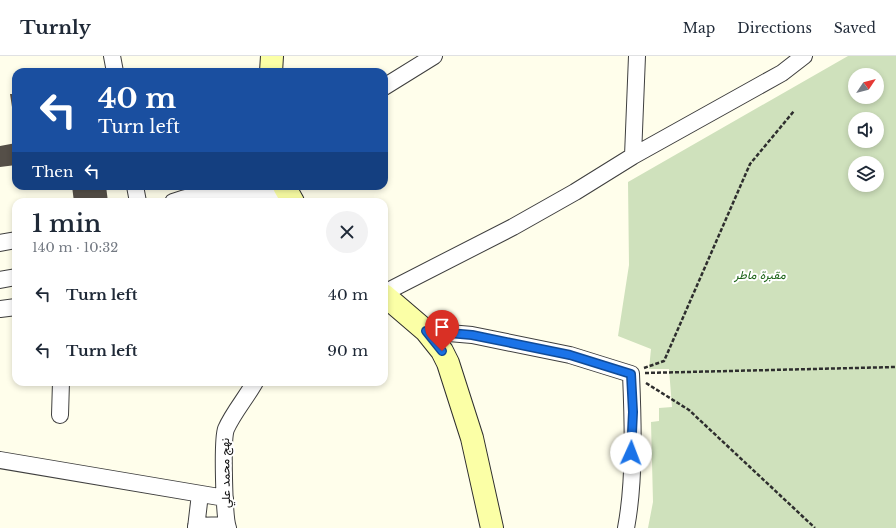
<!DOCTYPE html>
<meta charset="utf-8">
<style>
body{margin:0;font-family:"Libre Baskerville",Vazirmatn,serif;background:#f2f2f3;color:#1f2937;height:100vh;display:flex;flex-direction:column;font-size:15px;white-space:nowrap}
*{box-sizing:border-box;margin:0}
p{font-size:13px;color:#747a83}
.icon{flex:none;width:22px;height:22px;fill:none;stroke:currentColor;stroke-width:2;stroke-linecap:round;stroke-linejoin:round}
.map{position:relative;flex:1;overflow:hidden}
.details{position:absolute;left:12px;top:142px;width:376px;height:188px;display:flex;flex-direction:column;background:#fff;border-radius:12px;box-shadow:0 2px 6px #0003}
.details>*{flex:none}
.guide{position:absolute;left:12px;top:12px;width:376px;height:122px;border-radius:12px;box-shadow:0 2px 6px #0003;background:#1a4fa0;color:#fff;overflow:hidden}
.needle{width:26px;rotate:55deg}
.buttons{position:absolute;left:848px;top:12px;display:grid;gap:8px}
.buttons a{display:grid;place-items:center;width:36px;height:36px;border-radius:50%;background:#fff;box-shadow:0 2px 6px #0003;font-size:20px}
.pin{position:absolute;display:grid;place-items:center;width:34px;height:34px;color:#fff;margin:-41px -17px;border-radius:50% 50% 50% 0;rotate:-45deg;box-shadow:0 0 4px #0007}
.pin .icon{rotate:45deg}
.me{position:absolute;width:44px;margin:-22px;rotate:2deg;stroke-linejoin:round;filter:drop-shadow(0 0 3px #0008)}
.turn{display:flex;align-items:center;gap:14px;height:84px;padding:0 20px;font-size:18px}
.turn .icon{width:52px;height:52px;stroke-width:2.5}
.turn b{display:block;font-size:28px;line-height:34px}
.then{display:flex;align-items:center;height:38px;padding:0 20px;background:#0003;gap:8px;font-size:15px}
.round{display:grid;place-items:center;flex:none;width:42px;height:42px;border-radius:21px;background:#f2f2f3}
.headline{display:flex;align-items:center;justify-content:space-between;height:68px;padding:0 20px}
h1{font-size:24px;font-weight:600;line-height:30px}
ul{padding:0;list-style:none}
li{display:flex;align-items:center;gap:12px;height:56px;padding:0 20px}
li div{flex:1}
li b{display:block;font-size:15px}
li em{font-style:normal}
header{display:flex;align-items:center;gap:24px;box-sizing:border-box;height:56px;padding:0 20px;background:#fff;border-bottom:1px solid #e0e1e3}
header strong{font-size:19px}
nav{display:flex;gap:22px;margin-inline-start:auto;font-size:14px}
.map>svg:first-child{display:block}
.cemetery{fill:#cfe1bc;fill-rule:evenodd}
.building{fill:#554f48}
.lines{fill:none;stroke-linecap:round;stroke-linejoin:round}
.street-casing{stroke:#3f3f3f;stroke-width:18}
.secondary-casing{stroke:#2e2e2e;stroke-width:24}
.path{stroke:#2e2e2e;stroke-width:2.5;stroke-dasharray:4 2;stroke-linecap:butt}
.street{stroke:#fff;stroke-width:16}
.secondary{stroke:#fbffa6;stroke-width:22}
.route-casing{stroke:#114b97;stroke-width:10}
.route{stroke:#1a73e8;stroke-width:7}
.labels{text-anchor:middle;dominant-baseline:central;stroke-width:4;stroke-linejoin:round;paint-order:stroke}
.park-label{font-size:12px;font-style:italic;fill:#1e651a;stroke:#fff}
.street-label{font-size:12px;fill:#0c0c0c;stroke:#fff}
</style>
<header>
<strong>Turnly</strong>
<nav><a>Map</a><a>Directions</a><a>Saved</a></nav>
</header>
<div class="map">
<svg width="896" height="472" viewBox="0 0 896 472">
<rect width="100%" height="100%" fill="#fffeeb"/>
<!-- cemetery -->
<path class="cemetery" d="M848,0H896V472H648L653,446L651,366L659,365V352L672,351L669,313H649L651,293L618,280L629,209L628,126ZM855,19H877V41H855ZM855,63H877V85H855ZM855,107H877V129H855Z"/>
<!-- building -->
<path class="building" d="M10,38H16V63L14,64Z
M16,87V109L0,111V90Z
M72,130H106L108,146H74Z"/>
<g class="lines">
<defs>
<path id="street" d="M112,0L115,16
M384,31L434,0
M633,100L637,0
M135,130L138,146
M173,146C208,133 249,134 286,134
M0,187L16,184
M0,224L16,221
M384,237L513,171L575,136L633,100L782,17L804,0
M0,253L16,251
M426,275L472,279L570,299L631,318C633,365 635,425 626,472
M60,359L61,326
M0,404L225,442
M196,470L227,469
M196,472L200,438
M228,472C224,461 222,384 226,373C233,357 246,342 255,326"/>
<path id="secondary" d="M271,16L272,0
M284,130L293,146
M384,239L426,275L442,295L448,307L472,382L492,472"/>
</defs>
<!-- street casing -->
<use href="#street" class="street-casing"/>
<!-- secondary casing -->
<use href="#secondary" class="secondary-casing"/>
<!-- path -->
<path class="path" d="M644,312L664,305L750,108L794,55
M645,317L896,311
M646,327L689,354L815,472"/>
<!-- street -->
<use href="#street" class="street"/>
<!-- secondary -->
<use href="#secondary" class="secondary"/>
</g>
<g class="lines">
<defs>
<path id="route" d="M442,295L426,275L472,279L570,299L631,318L633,356L631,397"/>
</defs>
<!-- route casing -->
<use href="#route" class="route-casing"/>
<!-- route -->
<use href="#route" class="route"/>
</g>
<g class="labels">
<!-- park labels -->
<g class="park-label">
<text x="760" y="218">مقبرة ماطر</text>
</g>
<!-- street labels -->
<g class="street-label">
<text transform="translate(225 417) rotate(-91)">نهج محمد علي</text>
</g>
</g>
</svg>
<div class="buttons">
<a><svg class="needle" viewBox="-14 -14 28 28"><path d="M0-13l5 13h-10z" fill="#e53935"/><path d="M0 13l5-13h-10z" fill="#747a83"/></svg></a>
<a><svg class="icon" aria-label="sound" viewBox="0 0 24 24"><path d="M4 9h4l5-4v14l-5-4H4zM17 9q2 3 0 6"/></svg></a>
<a><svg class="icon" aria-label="layers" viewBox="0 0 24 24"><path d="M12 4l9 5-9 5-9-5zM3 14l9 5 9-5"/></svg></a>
</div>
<div class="pin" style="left:442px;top:295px;background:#d93025"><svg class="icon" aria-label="arrive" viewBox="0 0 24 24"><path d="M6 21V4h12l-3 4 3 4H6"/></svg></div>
<svg class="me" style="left:631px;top:397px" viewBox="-20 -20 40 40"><circle r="19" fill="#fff"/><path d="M0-13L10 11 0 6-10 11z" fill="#1a73e8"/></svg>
<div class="guide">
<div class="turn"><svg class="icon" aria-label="left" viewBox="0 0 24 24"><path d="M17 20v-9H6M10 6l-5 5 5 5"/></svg><div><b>40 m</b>Turn left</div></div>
<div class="then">Then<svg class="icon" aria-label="left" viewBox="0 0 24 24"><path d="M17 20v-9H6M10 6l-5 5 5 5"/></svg></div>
</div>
<section class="details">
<div class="headline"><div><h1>1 min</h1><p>140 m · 10:32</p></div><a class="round"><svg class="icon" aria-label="close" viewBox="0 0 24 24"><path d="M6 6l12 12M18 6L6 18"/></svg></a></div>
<ul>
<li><svg class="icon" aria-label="left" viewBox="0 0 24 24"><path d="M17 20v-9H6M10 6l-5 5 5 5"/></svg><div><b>Turn left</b></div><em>40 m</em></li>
<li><svg class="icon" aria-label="left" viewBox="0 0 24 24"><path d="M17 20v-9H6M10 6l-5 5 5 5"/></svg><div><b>Turn left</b></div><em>90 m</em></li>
</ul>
</section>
</div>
